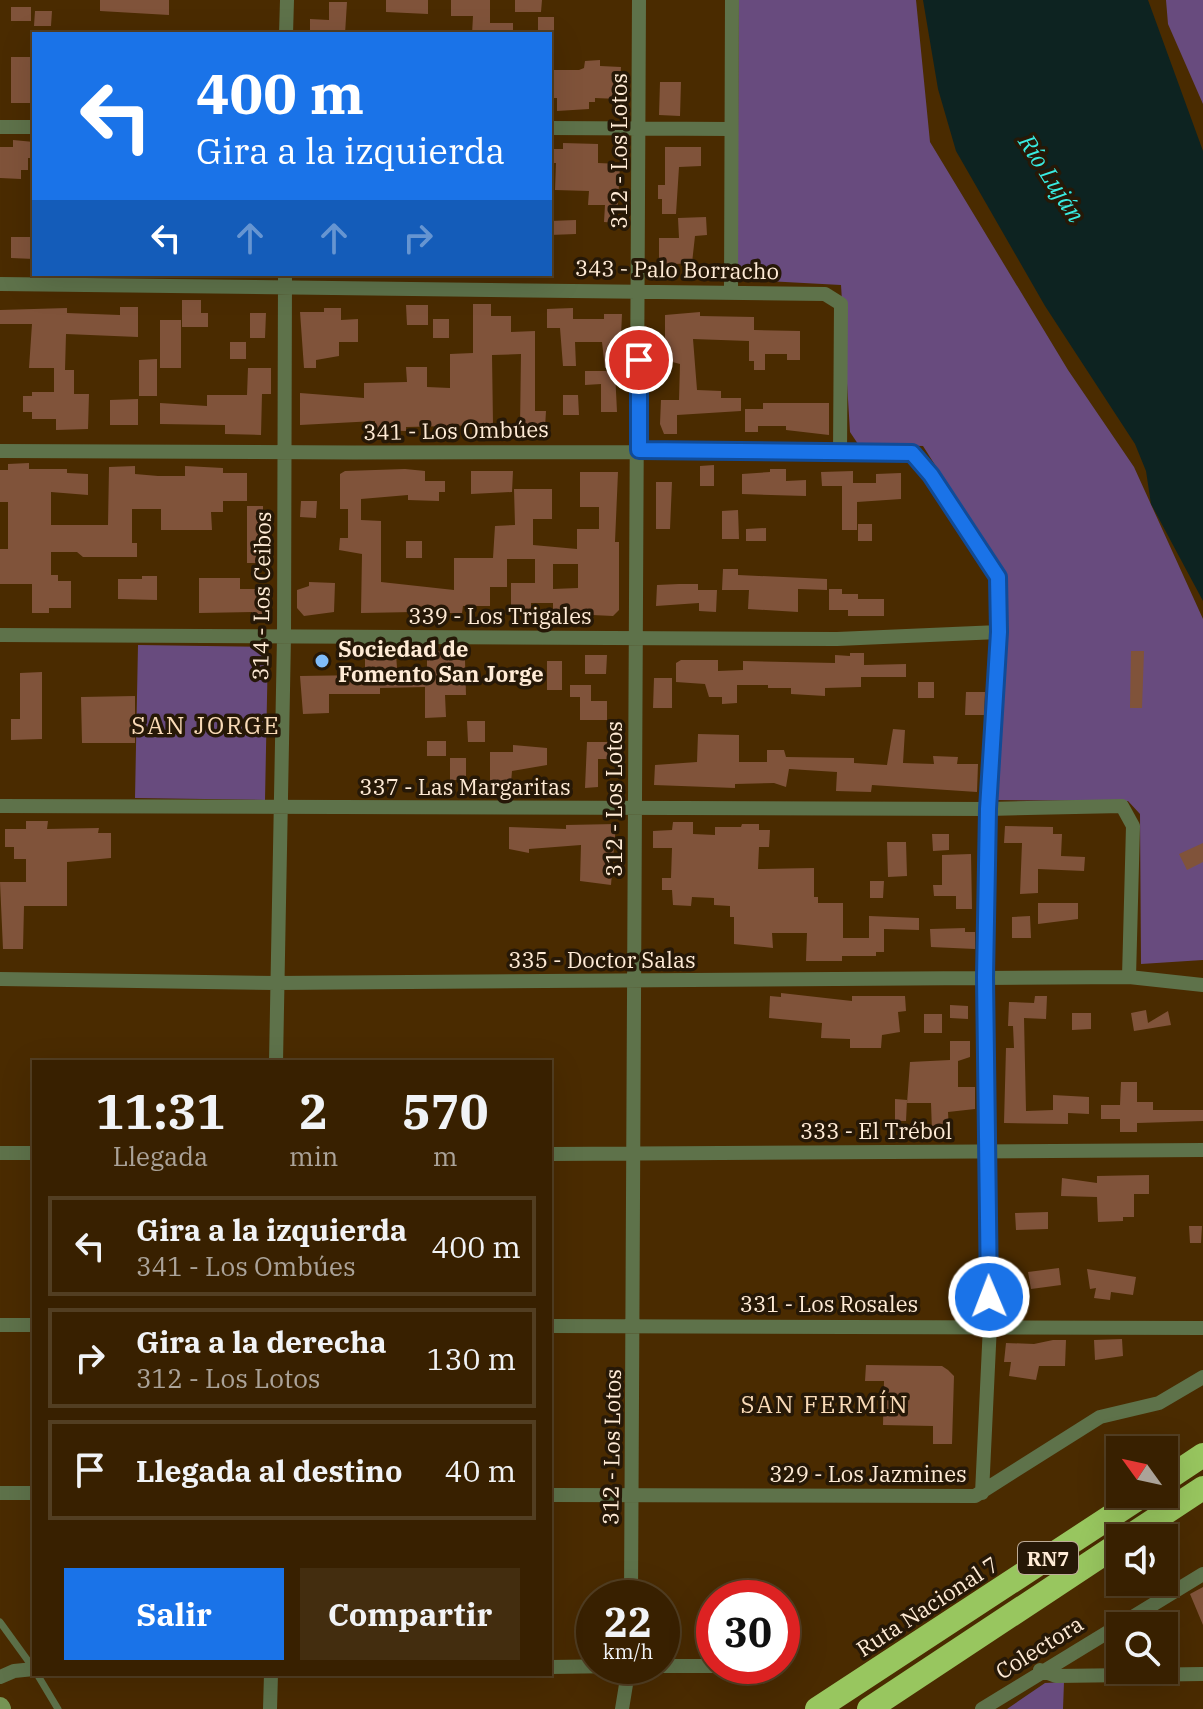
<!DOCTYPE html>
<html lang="es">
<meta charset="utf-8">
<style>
body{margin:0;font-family:"IBM Plex Serif",serif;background:#432d0f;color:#f1f3f6;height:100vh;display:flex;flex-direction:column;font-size:30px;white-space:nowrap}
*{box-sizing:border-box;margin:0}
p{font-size:26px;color:#aba399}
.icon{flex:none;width:44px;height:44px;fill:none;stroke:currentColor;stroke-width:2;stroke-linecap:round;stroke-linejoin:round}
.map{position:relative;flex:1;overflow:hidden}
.drawer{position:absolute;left:32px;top:1060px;width:520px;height:616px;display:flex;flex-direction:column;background:#382000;border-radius:0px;box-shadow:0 8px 32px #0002,0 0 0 2px #523e22}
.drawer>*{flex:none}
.top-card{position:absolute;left:32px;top:32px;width:520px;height:244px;border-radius:0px;box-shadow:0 8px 32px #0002,0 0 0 2px #523e22;background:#1a73e8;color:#fff;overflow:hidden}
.needle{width:52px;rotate:303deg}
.tools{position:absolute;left:1106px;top:1436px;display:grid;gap:16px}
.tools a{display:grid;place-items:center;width:72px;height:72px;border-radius:0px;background:#382000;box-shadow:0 8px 32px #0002,0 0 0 2px #523e22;font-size:40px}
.speed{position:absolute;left:576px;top:1580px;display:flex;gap:16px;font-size:40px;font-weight:700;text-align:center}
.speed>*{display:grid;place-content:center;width:104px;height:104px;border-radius:50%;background:#382000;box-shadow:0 8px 32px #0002,0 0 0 2px #523e22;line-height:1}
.speed small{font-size:20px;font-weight:400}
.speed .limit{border:12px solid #d22;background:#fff;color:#111}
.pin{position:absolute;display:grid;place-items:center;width:68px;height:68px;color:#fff;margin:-34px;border:4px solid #fff;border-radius:50%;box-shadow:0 2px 8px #0007}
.me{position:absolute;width:88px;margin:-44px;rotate:359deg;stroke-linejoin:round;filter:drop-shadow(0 0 6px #0008)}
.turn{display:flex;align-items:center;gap:28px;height:168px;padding:0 32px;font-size:36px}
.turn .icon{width:104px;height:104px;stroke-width:2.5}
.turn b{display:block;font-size:56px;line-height:68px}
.lanes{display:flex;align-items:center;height:76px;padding:0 32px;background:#0003;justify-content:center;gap:40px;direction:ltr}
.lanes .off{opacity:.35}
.eta{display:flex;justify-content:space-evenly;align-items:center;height:136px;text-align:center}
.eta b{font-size:48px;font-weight:800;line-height:56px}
.button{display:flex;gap:16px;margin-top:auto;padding:16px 32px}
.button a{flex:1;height:92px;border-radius:0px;background:#1a73e8;color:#fff;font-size:32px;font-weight:800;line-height:92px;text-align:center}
.button a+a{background:#432d0f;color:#f1f3f6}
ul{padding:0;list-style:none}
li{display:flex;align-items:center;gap:24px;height:100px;margin:0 16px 12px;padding:0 16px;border:4px solid #523e22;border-radius:0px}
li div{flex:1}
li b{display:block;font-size:30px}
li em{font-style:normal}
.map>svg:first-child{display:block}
.green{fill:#684b7e}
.water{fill:#0d2321}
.building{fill:#80533a;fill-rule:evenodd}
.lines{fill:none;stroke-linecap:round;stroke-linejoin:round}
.service{stroke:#5e724a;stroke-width:7}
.minor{stroke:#5e724a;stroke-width:14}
.secondary{stroke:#769454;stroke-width:20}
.motorway{stroke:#98c65f;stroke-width:24}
.route-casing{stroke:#114b97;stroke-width:20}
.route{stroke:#1a73e8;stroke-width:14}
.poi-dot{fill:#80bdfa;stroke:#261807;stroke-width:3}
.labels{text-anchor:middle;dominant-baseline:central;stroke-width:7;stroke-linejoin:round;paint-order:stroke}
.shield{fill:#261807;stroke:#beac98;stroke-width:2}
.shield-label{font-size:20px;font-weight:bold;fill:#ffebd6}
.street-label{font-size:22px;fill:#ffebd6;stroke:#261807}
.poi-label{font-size:22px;font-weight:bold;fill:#ffebd6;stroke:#261807;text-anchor:start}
.water-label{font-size:24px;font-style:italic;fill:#39ebe1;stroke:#261807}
.neighbourhood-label{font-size:24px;letter-spacing:2px;fill:#f9dab7;stroke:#261807}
</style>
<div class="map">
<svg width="1203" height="1709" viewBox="0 0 1203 1709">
<rect width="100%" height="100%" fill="#4a2b00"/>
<!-- green -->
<path class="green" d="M739,0H916L930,142L1068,370L1134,467L1203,619V960L1141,964L1140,814L1128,801L995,800L1007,633L989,550L923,446L858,444L850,432L841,285L747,280L737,268Z
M1166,0H1203V104L1168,24Z
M138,645L268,647L265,800L135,798Z
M1064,1682L1063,1709H1007L1045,1683Z"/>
<!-- water -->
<path class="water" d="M923,0H1148L1203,151V601L1151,504L1146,471L1135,444L1045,306L956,151L938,89Z"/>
<!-- building -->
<path class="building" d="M100,0H169V15L100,11Z
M386,0H428V14L386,12Z
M451,0H490V23H513V34H472L473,16H451Z
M515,0H542L541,12H515Z
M329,2H347L345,34H310V19L329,20Z
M11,7H31V21H11Z
M35,11H52L51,26H34Z
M538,17H554V34H538Z
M11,57H34V103H11Z
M600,60V66L621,67L619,99L595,98V102H589V109L557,111V98H550V70H579L584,68L585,61Z
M660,82H681L680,116L659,115Z
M13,140L34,142V158H28V170H21V179L0,178V147H13Z
M563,143L598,144V163L620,164L617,223L604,222L605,205H588L589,191L555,190L556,163H550V149H563Z
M665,147H701V166L679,167L676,214H662V199H658V185H665Z
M706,217L707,235L695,236L692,263L659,265V238H679L678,218Z
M576,220V234L550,235V221Z
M11,237H30V242H34V259L11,258Z
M182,300H201V313H208V327H182Z
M473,304H491V316H511V332L535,331V411H546L545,428H520L521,354L492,355L493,425L406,427V431L375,430V421L300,425V393L364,398V383L407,382L406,367H427V387L450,388V354L473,353Z
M406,305H428V325H407Z
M120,307H138V337L66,334L65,370H74V394H89L88,429L56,430V419H32V412H23V396H32V392H54V368H29L32,324H0V310L67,308V313L120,315Z
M324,308H341V320L358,319V342H339V356L316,360V368H304L300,312H324Z
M573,308V319H604V314H622L620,357H627V368H605L602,342H575L576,366H563L560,328H547V309Z
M700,312V316L754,317V330L800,331V360H787V354H765V370H754V361H749V341L693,339L697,390L721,391V398H741V411L677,415V434H664L660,424L661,400H679L680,364L665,360V315Z
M250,313H266L265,338H250Z
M433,319H449V338H433Z
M160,320H181V368H160Z
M230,342H246V359H230Z
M157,359V396H139V360Z
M248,368H271V394H262L261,435L225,434V425L160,424V403L207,406V395H247Z
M585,371H615L617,412H601V384L585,385Z
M563,395H578L579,415H563Z
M138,399V425H110V400Z
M763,403H829V435L786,430V426H758V432H745V409H763Z
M29,463V469H67V473L88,474V495L51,492V525H108L109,467L135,466V474L158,476H185V466L223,468V473H247V501H223V512H211L212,530H161V509H132V543H137V557H83L77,552H51V575H58V581H71V608H49V613H32V584H0V549H8V502H0V470H8V464Z
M714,465V486H700V466Z
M405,469L425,471V481H445V492H439V501L408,500V495L361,499V520L381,521V582L454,590V558H493L495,526L515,525L514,489H552V519H533V545L577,549V529H599V507H580V472H618L615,542H619V610L613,616L592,615V619H578V612H553V603H531V611H511V583H535V559H507V587H490V606H463L462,613H447V608L413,606V612L361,613L362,554L339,550L340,538H348V509H340V474L345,471ZM553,564H578V588L553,589Z
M770,469H786V481L806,480V496L742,494V474L770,472Z
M471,471H513L512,492L471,494Z
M853,471V483H876V474L901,473V499L857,502V530H842V486H822L821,472Z
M656,482H672L670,529H656Z
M301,501H317L316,518L300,517Z
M247,506H263V551H267V563H247Z
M738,510L739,539H722V511Z
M858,524H872V541H858Z
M766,528V541H746V529Z
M406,541H422V558H406Z
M723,569H738V575L827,579V590L798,589V612L748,609L749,590H722Z
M142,576H157V600L118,599V579H142Z
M199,578H240V589H264V618H252V612L199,613Z
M309,582L335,583L334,612L304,616L297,608V590L309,586Z
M679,584H698V590H717L716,612L699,611V603L656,606L657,585Z
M829,589H842V594H858V599H884V616H848V610H829Z
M427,651H453L454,660H465L466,695H445L446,717L425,718V687L380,688V694H329V713L303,714L300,676L365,675V656L373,654H396L397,668H427Z
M1131,651H1144L1142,708H1130Z
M850,653H864V665L906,664V677H861V687L825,688V696L791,694V688H768V685H737V703L722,704V697H709L705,684L676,682V663L681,660H718V671L743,670V661L835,663V655L850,656Z
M585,655H607L606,674H585Z
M547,661H562V690H547Z
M42,672V739L11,740V719H20V673Z
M654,678H672V708H653Z
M918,682H934V698H918Z
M570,685H591V701H607V720H580V697H570Z
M966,692H985L984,715H965Z
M135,696V743H82L81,697Z
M467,721H485V742H468Z
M893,729L905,730L903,763L934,764L933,756L958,757L957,764H978L977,792L872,785L871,792L836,791L837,772L789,769L786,787L774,783L735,784V788L654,785L655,765L697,762L698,734L739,735V762H767V750H784L786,757L854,758V763L887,765Z
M427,741H446V756H427Z
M587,742H611V759H598V787L585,788Z
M513,745L547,748V765L512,771L511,783H490V752H513Z
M450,758H466V780H450Z
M26,821H48L47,829L99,828L98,833H111V858L67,862V906H24L23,949H3L0,882H26V859H14V847H5V829H26Z
M673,822H693V834L715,835V827H741L742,824H759V830H770L769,847H759L758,869L814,868V897H818V903H843V938H869V916L919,918V930L884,929V952H876V956H842V961H806L807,933H772L773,948L734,944V917H730V906L714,905V898L692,897L691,906L673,905L672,890H662V878H671L672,848H653V831L672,830Z
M616,824L611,885L580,881L581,845L529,849V853L509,849V827L566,829V825Z
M1005,826L1053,827V834H1062L1061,856L1085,857L1084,871L1038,869V893L1020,894L1022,843H1004Z
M932,834H949V850L933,851Z
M887,842H906L907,876L888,877Z
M1203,843V862L1187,870L1179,854Z
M971,854L972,909H956V896H934L933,885H942V855Z
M870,881H884L883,898H870Z
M1038,903H1078V919L1038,924Z
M1030,916L1031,938H1012V917Z
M965,928V932H975V949L931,947L930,929Z
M781,993L852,1001V996H905L906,1011L898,1012L900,1032L882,1035L881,1048H850V1039L821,1038L822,1023L769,1018L770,996L781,997Z
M1035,996H1047L1046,1019L1024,1018L1026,1111L1053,1110V1095L1089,1097V1114L1068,1113V1124L1004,1123L1006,1048H1014L1013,1026H1008L1009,1002L1034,1003Z
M950,1005L968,1006V1019L950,1018Z
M1146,1010L1148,1023L1168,1011L1171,1025L1134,1031L1131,1013Z
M1072,1013H1091V1029L1072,1030Z
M924,1014H942V1033H924Z
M950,1041H970V1057L958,1061V1087H975V1109L948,1112L949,1131H932L931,1103H907L910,1062L950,1060Z
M1121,1082H1137V1102H1153V1110H1203V1121L1137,1123V1132H1120V1119H1101V1105H1120Z
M895,1099L907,1100L906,1121H895Z
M1149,1175V1194H1134V1217H1123V1221L1098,1222L1097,1197L1061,1196L1062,1178L1097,1183V1176Z
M1048,1212V1229L1016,1230L1015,1213Z
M1189,1226H1202L1201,1243H1190Z
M1059,1268L1061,1285L1031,1289L1028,1272Z
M1087,1269L1136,1277L1133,1295L1111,1292L1110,1300L1094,1298L1096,1288L1090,1289Z
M1122,1339L1123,1356L1095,1360L1094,1340Z
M1053,1340H1066L1065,1366H1039L1036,1380L1009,1376L1011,1362H1004L1006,1343L1034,1344Z
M866,1365L942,1366L948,1370L954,1376L952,1444H933V1426L883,1425L884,1381H865Z
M1203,1587V1625L1190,1594Z"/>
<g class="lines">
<!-- service -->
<path class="service" d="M0,1622L34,1669
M37,1674L58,1709"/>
<!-- minor -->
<path class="minor" d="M286,34L287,0
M0,127H34
M550,128L730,129
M0,284L825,294L841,304L840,453
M731,292L732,0
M0,451C304,454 608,451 912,453L931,475L998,577L999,632L988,809L985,977L990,1325L982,1493
M0,635L837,639L999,632
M0,806L988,809L1122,806L1133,826L1129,977
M0,979L276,983L1129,977L1203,985
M276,1062L284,637L285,274
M0,1153H34
M550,1154L1203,1150
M0,1325H34
M550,1326L1203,1328
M0,1493H34
M550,1495L975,1496L1100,1417L1159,1403L1203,1377
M631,1598L639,0
M662,1666H714
M550,1667L618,1666
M1040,1670L1056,1676L1203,1674
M0,1677L14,1671L34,1669
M270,1709L271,1674
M622,1709L629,1666
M982,1709L1203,1574"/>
<!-- secondary -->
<path class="secondary" d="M0,1707L1,1709"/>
<!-- motorway -->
<path class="motorway" d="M1164,1481L1203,1455
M1127,1538L1203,1488
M817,1709L1145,1494
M869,1709L1120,1543"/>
</g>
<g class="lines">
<defs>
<path id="route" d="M639,360V450L912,453L931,475L998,577L999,632L988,809L985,977L989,1297"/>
</defs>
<!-- route casing -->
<use href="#route" class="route-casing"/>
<!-- route -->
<use href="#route" class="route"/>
</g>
<!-- markers -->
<circle class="poi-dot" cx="322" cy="661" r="8"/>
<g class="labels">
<!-- shield labels -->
<rect class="shield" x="1018" y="1542" width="60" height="32" rx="6"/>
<g class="shield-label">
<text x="1048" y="1558">RN7</text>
</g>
<!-- street labels -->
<g class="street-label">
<text transform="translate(618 151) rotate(-90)">312 - Los Lotos</text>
<text transform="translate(677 269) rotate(1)">343 - Palo Borracho</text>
<text transform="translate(456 430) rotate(-1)">341 - Los Ombúes</text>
<text transform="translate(261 596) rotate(-89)">314 - Los Ceibos</text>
<text x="500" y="615">339 - Los Trigales</text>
<text x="465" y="786">337 - Las Margaritas</text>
<text transform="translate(613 799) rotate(-90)">312 - Los Lotos</text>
<text x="602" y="959">335 - Doctor Salas</text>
<text x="876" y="1130">333 - El Trébol</text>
<text x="829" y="1303">331 - Los Rosales</text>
<text transform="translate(611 1447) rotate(-89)">312 - Los Lotos</text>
<text x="868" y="1473">329 - Los Jazmines</text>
<text transform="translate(927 1606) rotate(-33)">Ruta Nacional 7</text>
<text transform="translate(1039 1647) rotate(-32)">Colectora</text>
</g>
<!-- poi labels -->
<g class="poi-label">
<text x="338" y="648">Sociedad de<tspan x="338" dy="25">Fomento San Jorge</tspan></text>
</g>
<!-- water labels -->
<g class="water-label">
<text transform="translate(1052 178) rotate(57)">Río Luján</text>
</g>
<!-- neighbourhood labels -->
<g class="neighbourhood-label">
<text x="206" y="725">SAN JORGE</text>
<text x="825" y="1404">SAN FERMÍN</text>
</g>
</g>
</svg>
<div class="tools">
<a><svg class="needle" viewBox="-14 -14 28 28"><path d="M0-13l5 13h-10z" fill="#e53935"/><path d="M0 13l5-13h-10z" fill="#aba399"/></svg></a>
<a><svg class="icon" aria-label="sound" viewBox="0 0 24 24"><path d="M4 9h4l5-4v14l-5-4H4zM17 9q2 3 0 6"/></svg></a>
<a><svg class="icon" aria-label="search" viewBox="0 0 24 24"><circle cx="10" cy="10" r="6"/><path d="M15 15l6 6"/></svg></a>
</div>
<div class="speed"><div>22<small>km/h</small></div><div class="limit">30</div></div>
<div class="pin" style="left:639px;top:360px;background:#d93025"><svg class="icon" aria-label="arrive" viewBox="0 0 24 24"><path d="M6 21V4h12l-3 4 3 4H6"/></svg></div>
<svg class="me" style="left:989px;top:1297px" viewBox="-20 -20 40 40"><circle r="17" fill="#1a73e8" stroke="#fff" stroke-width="3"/><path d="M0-11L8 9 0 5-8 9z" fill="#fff"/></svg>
<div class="top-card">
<div class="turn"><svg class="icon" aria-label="left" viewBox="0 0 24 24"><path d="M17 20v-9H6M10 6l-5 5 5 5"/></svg><div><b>400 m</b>Gira a la izquierda</div></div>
<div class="lanes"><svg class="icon" aria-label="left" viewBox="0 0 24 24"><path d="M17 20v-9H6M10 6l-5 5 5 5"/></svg><svg class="icon off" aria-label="ahead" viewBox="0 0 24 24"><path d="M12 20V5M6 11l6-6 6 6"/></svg><svg class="icon off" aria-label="ahead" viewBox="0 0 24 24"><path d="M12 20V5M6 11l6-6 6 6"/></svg><svg class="icon off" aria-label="right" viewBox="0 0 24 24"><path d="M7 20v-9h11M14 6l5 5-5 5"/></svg></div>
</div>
<section class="drawer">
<div class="eta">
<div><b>11:31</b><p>Llegada</p></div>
<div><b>2</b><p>min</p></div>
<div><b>570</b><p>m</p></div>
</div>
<ul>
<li><svg class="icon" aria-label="left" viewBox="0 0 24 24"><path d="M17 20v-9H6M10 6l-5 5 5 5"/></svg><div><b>Gira a la izquierda</b><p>341 - Los Ombúes</p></div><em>400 m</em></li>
<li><svg class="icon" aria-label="right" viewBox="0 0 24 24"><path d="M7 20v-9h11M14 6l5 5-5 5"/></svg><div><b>Gira a la derecha</b><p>312 - Los Lotos</p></div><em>130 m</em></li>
<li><svg class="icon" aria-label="arrive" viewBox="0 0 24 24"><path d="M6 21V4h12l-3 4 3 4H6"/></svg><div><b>Llegada al destino</b></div><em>40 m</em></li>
</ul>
<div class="button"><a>Salir</a><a>Compartir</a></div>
</section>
</div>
